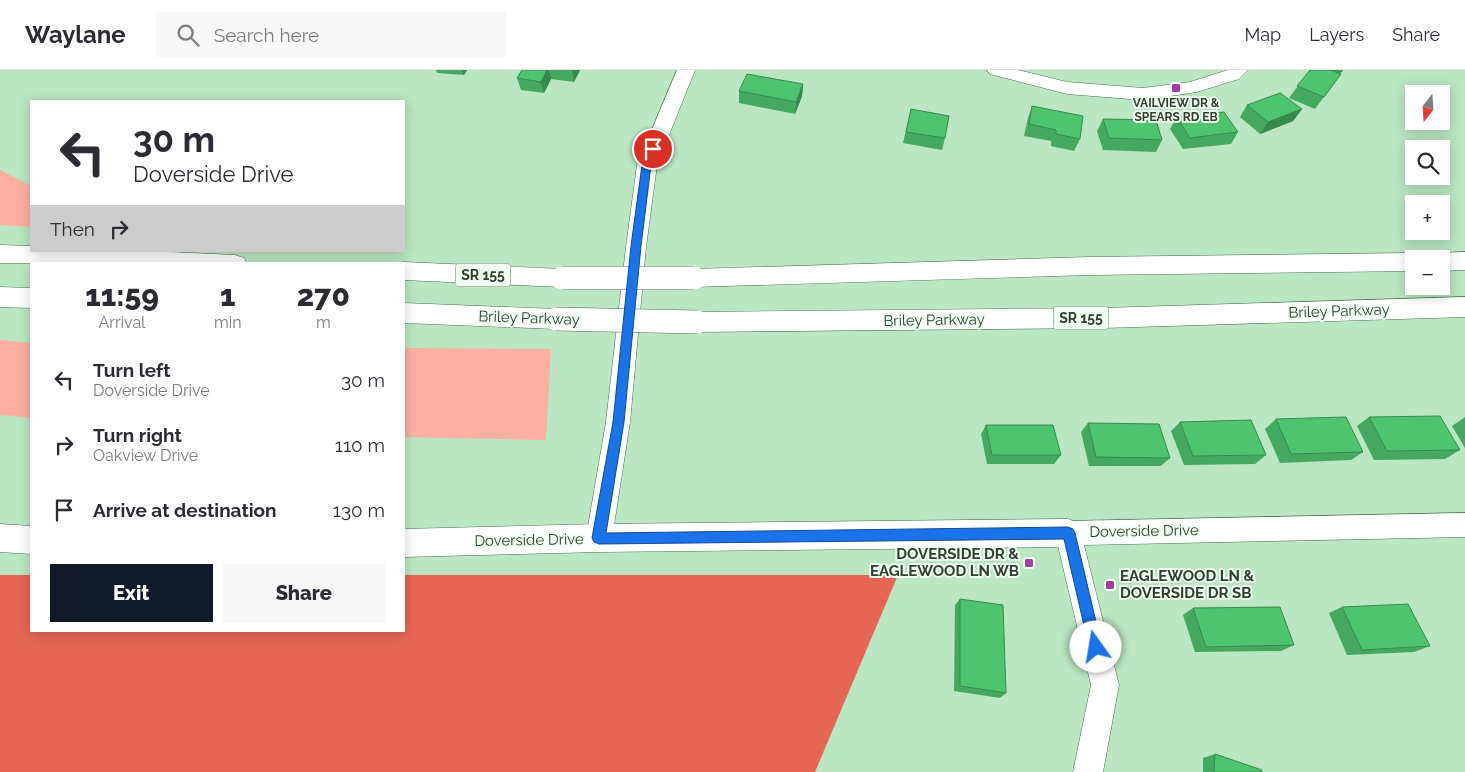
<!DOCTYPE html>
<meta charset="utf-8">
<style>
body{margin:0;font-family:Raleway,sans-serif;background:#f7f7f7;color:#2b2b33;height:100vh;display:flex;flex-direction:column;font-size:19px;white-space:nowrap}
*{box-sizing:border-box;margin:0}
p{font-size:16px;color:#7c7c81}
.icon{flex:none;width:28px;height:28px;fill:none;stroke:currentColor;stroke-width:2;stroke-linecap:round;stroke-linejoin:round}
.map{position:relative;flex:1;overflow:hidden}
.drawer{position:absolute;left:30px;top:192px;width:375px;height:370px;display:flex;flex-direction:column;background:#fff;border-radius:0px;box-shadow:0 2px 12px #0003}
.drawer>*{flex:none}
.hud{position:absolute;left:30px;top:30px;width:375px;height:152px;border-radius:0px;box-shadow:0 2px 12px #0003;background:#fff;color:#2b2b33;overflow:hidden}
.needle{width:32px;rotate:197deg}
.fabs{position:absolute;left:1405px;top:15px;display:grid;gap:10px}
.fabs a{display:grid;place-items:center;width:45px;height:45px;border-radius:0px;background:#fff;box-shadow:0 2px 12px #0003;font-size:25px}
.pin{position:absolute;display:grid;place-items:center;width:42px;height:42px;color:#fff;margin:-21px;border:2px solid #fff;border-radius:50%;box-shadow:0 1px 5px #0007}
.me{position:absolute;width:55px;margin:-28px;rotate:347deg;stroke-linejoin:round;filter:drop-shadow(0 0 4px #0008)}
.turn{display:flex;align-items:center;gap:18px;height:105px;padding:0 20px;font-size:22px}
.turn .icon{width:65px;height:65px;stroke-width:2.5}
.turn b{display:block;font-size:35px;line-height:42px}
.then{display:flex;align-items:center;height:48px;padding:0 20px;background:#0003;gap:10px;font-size:19px}
.eta{display:flex;justify-content:space-evenly;align-items:center;height:85px;text-align:center}
.eta b{font-size:30px;font-weight:800;line-height:35px}
.primary-button{display:flex;gap:10px;margin-top:auto;padding:10px 20px}
.primary-button a{flex:1;height:58px;border-radius:0px;background:#111827;color:#fff;font-size:20px;font-weight:800;line-height:58px;text-align:center}
.primary-button a+a{background:#f7f7f7;color:#2b2b33}
ul{padding:0;list-style:none}
li{display:flex;align-items:center;gap:15px;height:65px;padding:0 20px}
li div{flex:1}
li b{display:block;font-size:19px}
li em{font-style:normal}
header{display:flex;align-items:center;gap:30px;box-sizing:border-box;height:70px;padding:0 25px;background:#fff;border-bottom:1px solid #e1e1e2}
header strong{font-size:24px}
nav{display:flex;gap:28px;margin-inline-start:auto;font-size:18px}
.search{width:350px;height:45px;background:#f7f7f7;display:flex;align-items:center;gap:12px;box-sizing:border-box;padding:0 18px;border-radius:0px;color:#7c7c81;font-size:19px}
.map>svg:first-child{display:block}
.green{fill:#fdafa2}
.forest{fill:#e66656}
.lines{fill:none;stroke-linecap:round;stroke-linejoin:round}
.minor-casing{stroke:#47704f;stroke-width:1}
.tertiary-casing{stroke:#47704f;stroke-width:1}
.motorway-casing{stroke:#47704f;stroke-width:1}
.minor{fill:#fff;fill-rule:evenodd}
.tertiary{fill:#fff;fill-rule:evenodd}
.motorway{fill:#fff;fill-rule:evenodd}
.motorway-bridge-casing{stroke:#47704f;stroke-width:24;stroke-linecap:butt}
.motorway-bridge{stroke:#fff;stroke-width:23}
.wall{fill:#44a95f}
.shaded-wall{fill:#37894d}
.building{fill:#4fc46e;stroke:#37894d}
.route{fill:#1a73e8;stroke:#114b97}
.poi-dot{fill:#a43da0;stroke:#f1fef3;stroke-width:2}
.labels{text-anchor:middle;dominant-baseline:central;stroke-width:4;stroke-linejoin:round;paint-order:stroke}
.far-poi-label{font-size:12px;font-weight:bold;fill:#2e4031;stroke:#f1fef3}
.shield{fill:#f1fef3;stroke:#68796b;stroke-width:1}
.shield-label{font-size:14px;font-weight:bold;fill:#2e4031}
.street-label{font-size:15px;fill:#2e4031;stroke:#f1fef3}
.poi-label{font-size:15px;font-weight:bold;fill:#2e4031;stroke:#f1fef3;text-anchor:end}
</style>
<header>
<strong>Waylane</strong>
<div class="search"><svg class="icon" aria-label="search" viewBox="0 0 24 24"><circle cx="10" cy="10" r="6"/><path d="M15 15l6 6"/></svg>Search here</div>
<nav><a>Map</a><a>Layers</a><a>Share</a></nav>
</header>
<div class="map">
<svg width="1465" height="702" viewBox="0 0 1465 702">
<rect width="100%" height="100%" fill="#bae6c1"/>
<!-- green -->
<path class="green" d="M0,100L31,116V157L0,155Z
M0,270L31,273V348L0,345Z
M404,278L551,279L546,370L404,367Z"/>
<!-- forest -->
<path class="forest" d="M0,505H31V561H404V505H898L815,702H0Z"/>
<g class="lines">
<defs>
<path id="minor" d="M677,0H695L657,95L646,177L630,352L612,468L608,477L599,480L590,477L586,468L606,352L626,177L637,95Z
M987,0H1018L1067,12L1143,18L1190,12L1228,0H1248L1239,9L1197,22L1143,30L1067,24L990,4Z
M1465,443V467L1084,475L1119,615L1103,702H1073L1091,615L1055,463L1059,455L1068,451Z"/>
<path id="tertiary" d="M1068,449L1079,453L1083,463L1079,473L1068,477L599,482L404,487V459L599,454Z
M0,454L31,456V484L0,482Z"/>
<path id="motorway" d="M0,175L31,176V181H149L235,185L244,188L247,194L0,193Z
M1465,182V200L1441,201V189H1431L1432,186L1441,183Z
M1414,183L1423,186L1424,189H1414V201L1089,205L694,217L685,215L682,208L685,201L694,199L1089,187Z
M404,192L562,199L571,201L574,208L571,215L562,217L404,210V194H398Z
M0,217L31,218V238L0,237Z
M1465,227V247L1103,258L697,262L688,259L684,252L688,245L697,242L1103,238Z
M404,233L556,239L565,242L569,249L565,256L556,259L404,253Z"/>
</defs>
<!-- minor casing -->
<use href="#minor" class="minor-casing"/>
<!-- tertiary casing -->
<use href="#tertiary" class="tertiary-casing"/>
<!-- motorway casing -->
<use href="#motorway" class="motorway-casing"/>
<!-- minor -->
<use href="#minor" class="minor"/>
<!-- tertiary -->
<use href="#tertiary" class="tertiary"/>
<!-- motorway -->
<use href="#motorway" class="motorway"/>
<defs>
<path id="motorway-bridge" d="M562,208H694
M556,249L697,252"/>
</defs>
<!-- motorway-bridge casing -->
<use href="#motorway-bridge" class="motorway-bridge-casing"/>
<!-- motorway-bridge -->
<use href="#motorway-bridge" class="motorway-bridge"/>
</g>
<!-- wall -->
<path class="wall" d="M436,0H467L464,5L437,3Z
M522,0H580L574,12L551,9L544,23L521,20L517,8Z
M1310,0H1343L1340,4H1341L1315,39L1289,28Z
M803,14L802,26L795,44L739,33V21Z
M1247,35L1302,39L1293,51L1260,64L1240,47Z
M1032,36L1080,69L1074,81L1051,76V71L1024,66L1028,48Z
M911,39L945,68L942,80L903,73Z
M1177,47L1238,62L1231,74L1183,79L1170,59Z
M1103,49L1162,70L1156,82L1103,80L1097,61Z
M1369,347L1460,380L1445,389L1374,390L1357,356Z
M1465,347V378L1452,356Z
M1276,349L1363,382L1351,390L1280,393L1265,359Z
M1180,352L1266,385L1255,394L1184,395L1171,361Z
M1088,353L1170,388L1161,396H1089L1081,362Z
M986,355L1061,385L1054,394H987L981,364Z
M960,529L1006,623L1000,628L954,621L955,535Z
M1342,537L1430,576L1414,582L1347,585L1329,543Z
M1193,538L1294,575L1281,581L1195,582L1183,545Z
M1215,684L1262,702H1203V688Z"/>
<!-- shaded-wall -->
<path class="shaded-wall" d="M462,0H467L464,5Z
M547,0H549L551,9L544,23L541,12Z
M572,0H580L574,12Z
M803,14L802,26L795,44L796,32Z
M1302,39L1293,51L1260,64L1268,52Z"/>
<!-- building -->
<path class="building" d="M522,0H547L541,12L517,8Z
M1310,0H1330L1341,4L1324,27L1297,16Z
M1335,0H1343L1341,2Z
M747,4L803,14L796,32L739,21Z
M1280,23L1302,39L1268,52L1247,35Z
M1032,36L1083,46L1080,69L1056,64V60L1029,54Z
M911,39L949,46L945,68L906,62Z
M1224,42L1238,62L1190,68L1177,47Z
M1103,49L1156,50L1162,70L1109,68Z
M1440,346L1460,380L1387,381L1369,347Z
M1346,347L1363,382L1291,384L1276,349Z
M1251,350L1266,385L1193,386L1180,352Z
M1088,353L1159,354L1170,388L1096,387Z
M986,355H1053L1061,385H992Z
M960,529L1003,535L1006,623L960,616Z
M1408,534L1430,576L1362,580L1342,537Z
M1280,537L1294,575L1206,577L1193,538Z
M1215,684L1262,700V702H1214Z"/>
<!-- route -->
<path class="route" d="M653,76L658,79L651,95L641,176L624,352L606,463L1068,457L1073,459L1075,463L1102,577L1100,582L1096,584L1091,582L1089,577L1064,469L599,474L594,472L592,468L613,352L631,176L642,95L649,79Z"/>
<!-- markers -->
<g class="poi-dot">
<rect x="1171" y="13" width="10" height="10" rx="2.5"/>
<rect x="1024" y="488" width="10" height="10" rx="2.5"/>
<rect x="1105" y="510" width="10" height="10" rx="2.5"/>
</g>
<g class="labels">
<!-- far-poi labels -->
<g class="far-poi-label">
<text x="1176" y="33">VAILVIEW DR &amp;<tspan x="1176" dy="14">SPEARS RD EB</tspan></text>
</g>
<!-- shield labels -->
<g class="shield">
<rect x="455.5" y="193.5" width="55" height="23" rx="4"/>
<rect x="1053.5" y="236.5" width="55" height="23" rx="4"/>
</g>
<g class="shield-label">
<text x="483" y="205">SR 155</text>
<text x="1081" y="248">SR 155</text>
</g>
<!-- street labels -->
<g class="street-label">
<text transform="translate(1339 241) rotate(-2)">Briley Parkway</text>
<text transform="translate(529 248) rotate(2)">Briley Parkway</text>
<text transform="translate(934 250) rotate(-1)">Briley Parkway</text>
<text transform="translate(1144 461) rotate(-1)">Doverside Drive</text>
<text transform="translate(529 470) rotate(-1)">Doverside Drive</text>
</g>
<!-- poi labels -->
<g class="poi-label">
<text x="1019" y="484">DOVERSIDE DR &amp;<tspan x="1019" dy="17">EAGLEWOOD LN WB</tspan></text>
<text x="1120" y="506" text-anchor="start">EAGLEWOOD LN &amp;<tspan x="1120" dy="17">DOVERSIDE DR SB</tspan></text>
</g>
</g>
</svg>
<div class="fabs">
<a><svg class="needle" viewBox="-14 -14 28 28"><path d="M0-13l5 13h-10z" fill="#e53935"/><path d="M0 13l5-13h-10z" fill="#7c7c81"/></svg></a>
<a><svg class="icon" aria-label="search" viewBox="0 0 24 24"><circle cx="10" cy="10" r="6"/><path d="M15 15l6 6"/></svg></a>
<a>+</a>
<a>−</a>
</div>
<div class="pin" style="left:653px;top:79px;background:#d93025"><svg class="icon" aria-label="arrive" viewBox="0 0 24 24"><path d="M6 21V4h12l-3 4 3 4H6"/></svg></div>
<svg class="me" style="left:1096px;top:577px" viewBox="-20 -20 40 40"><circle r="19" fill="#fff"/><path d="M0-13L10 11 0 6-10 11z" fill="#1a73e8"/></svg>
<div class="hud">
<div class="turn"><svg class="icon" aria-label="left" viewBox="0 0 24 24"><path d="M17 20v-9H6M10 6l-5 5 5 5"/></svg><div><b>30 m</b>Doverside Drive</div></div>
<div class="then">Then<svg class="icon" aria-label="right" viewBox="0 0 24 24"><path d="M7 20v-9h11M14 6l5 5-5 5"/></svg></div>
</div>
<section class="drawer">
<div class="eta">
<div><b>11:59</b><p>Arrival</p></div>
<div><b>1</b><p>min</p></div>
<div><b>270</b><p>m</p></div>
</div>
<ul>
<li><svg class="icon" aria-label="left" viewBox="0 0 24 24"><path d="M17 20v-9H6M10 6l-5 5 5 5"/></svg><div><b>Turn left</b><p>Doverside Drive</p></div><em>30 m</em></li>
<li><svg class="icon" aria-label="right" viewBox="0 0 24 24"><path d="M7 20v-9h11M14 6l5 5-5 5"/></svg><div><b>Turn right</b><p>Oakview Drive</p></div><em>110 m</em></li>
<li><svg class="icon" aria-label="arrive" viewBox="0 0 24 24"><path d="M6 21V4h12l-3 4 3 4H6"/></svg><div><b>Arrive at destination</b></div><em>130 m</em></li>
</ul>
<div class="primary-button"><a>Exit</a><a>Share</a></div>
</section>
</div>
